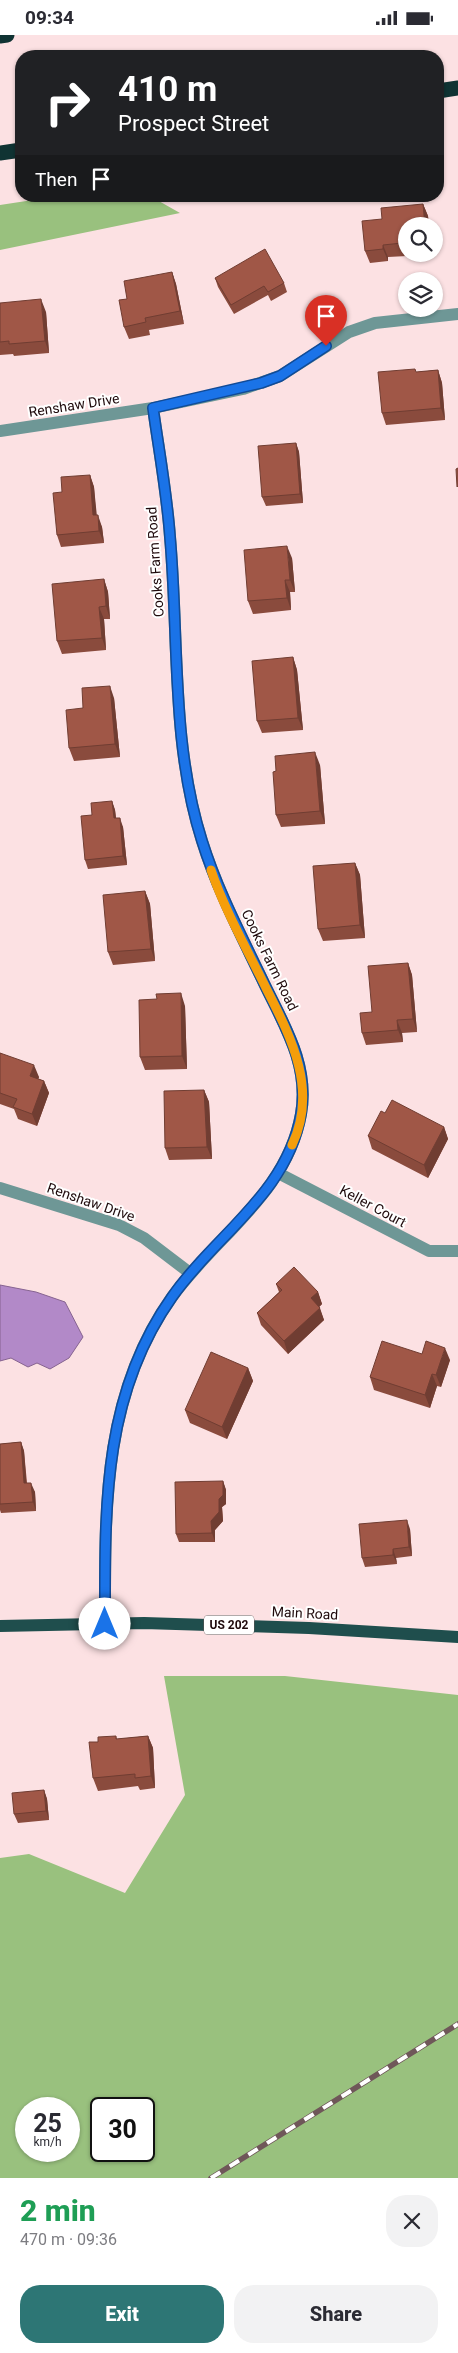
<!DOCTYPE html>
<meta charset="utf-8">
<style>
body{margin:0;font-family:Roboto,sans-serif;background:#f2f2f3;color:#2b2b33;height:100vh;display:flex;flex-direction:column;font-size:19px;white-space:nowrap}
*{box-sizing:border-box;margin:0}
p{font-size:16px;color:#7c7c81}
.icon{flex:none;width:28px;height:28px;fill:none;stroke:currentColor;stroke-width:2;stroke-linecap:round;stroke-linejoin:round}
.map{position:relative;height:2143px;overflow:hidden}
.details{display:flex;flex-direction:column;background:#fff;flex:1}
.details>*{flex:none}
.banner{position:absolute;left:15px;top:15px;width:429px;height:152px;border-radius:20px;box-shadow:0 1px 4px #0004;background:#202124;color:#fff;overflow:hidden}
.controls{position:absolute;left:398px;top:182px;display:grid;gap:10px}
.controls a{display:grid;place-items:center;width:45px;height:45px;border-radius:50%;background:#fff;box-shadow:0 1px 4px #0004;font-size:25px}
.speed{position:absolute;left:15px;top:2062px;display:flex;gap:10px;font-size:25px;font-weight:700;text-align:center}
.speed>*{display:grid;place-content:center;width:65px;height:65px;border-radius:50%;background:#fff;box-shadow:0 1px 4px #0004;line-height:1}
.speed small{font-size:12px;font-weight:400}
.speed .limit{border:2px solid #111;border-radius:8px;background:#fff;color:#111}
.pin{position:absolute;display:grid;place-items:center;width:42px;height:42px;color:#fff;margin:-51px -21px;border-radius:50% 50% 50% 0;rotate:-45deg;box-shadow:0 0 5px #0007}
.pin .icon{rotate:45deg}
.me{position:absolute;width:55px;margin:-28px;rotate:0deg;stroke-linejoin:round;filter:drop-shadow(0 0 4px #0008)}
.turn{display:flex;align-items:center;gap:18px;height:105px;padding:0 20px;font-size:22px}
.turn .icon{width:65px;height:65px;stroke-width:2.5}
.turn b{display:block;font-size:35px;line-height:42px}
.then{display:flex;align-items:center;height:48px;padding:0 20px;background:#0003;gap:10px;font-size:19px}
.round{display:grid;place-items:center;flex:none;width:52px;height:52px;border-radius:20px;background:#f2f2f3}
.overview{display:flex;align-items:center;justify-content:space-between;height:85px;padding:0 20px}
h1{font-size:30px;font-weight:800;line-height:38px;color:#1e9e55}
.action{display:flex;gap:10px;margin-top:auto;padding:10px 20px}
.action a{flex:1;height:58px;border-radius:20px;background:#2d7675;color:#fff;font-size:20px;font-weight:800;line-height:58px;text-align:center}
.action a+a{background:#f2f2f3;color:#2b2b33}
.status{display:flex;justify-content:space-between;align-items:center;height:35px;padding:0 25px;background:#fff;direction:ltr}
.status svg{height:14px;fill:currentColor}
.map>svg:first-child{display:block}
.forest{fill:#99c17e;fill-rule:evenodd}
.water{fill:#b289c8;stroke:#866390}
.lines{fill:none;stroke-linecap:round;stroke-linejoin:round}
.minor{stroke:#6e9796;stroke-width:12}
.primary{stroke:#1f4e4d;stroke-width:12}
.motorway{stroke:#103333;stroke-width:15}
.rail-casing{stroke:#6f5759;stroke-width:5.5}
.rail{stroke:#fff;stroke-width:4;stroke-dasharray:11;stroke-linecap:butt}
.wall{fill:#8a4b3d}
.shaded-wall{fill:#703d32}
.building{fill:#a05747;stroke:#703d32}
.route-casing{stroke:#114b97;stroke-width:12}
.route{stroke:#1a73e8;stroke-width:9}
.slow{stroke:#f59e0b;stroke-width:9}
.labels{text-anchor:middle;dominant-baseline:central;stroke-width:4;stroke-linejoin:round;paint-order:stroke}
.shield{fill:#fff;stroke:#625455;stroke-width:1}
.shield-label{font-size:12px;font-weight:bold;fill:#1f0a0c}
.street-label{font-size:14px;fill:#1f0a0c;stroke:#fff}
</style>
<div class="status"><b>09:34</b><svg viewBox="0 0 49 12"><path d="M0 12V9h3v3zM5 12V6h3v6zM10 12V3h3v9zM15 12V0h3v12zM26 1h20v11H26zM47 4h2v5h-2z"/></svg></div>
<div class="map">
<svg width="458" height="2143" viewBox="0 0 458 2143">
<rect width="100%" height="100%" fill="#fce1e3"/>
<!-- forest -->
<path class="forest" d="M59,161H150L180,178L0,215V170Z
M164,1641H285L458,1660V2143H0V1823L29,1819L125,1858L185,1760ZM26,2074H69V2116H26ZM101,2074H144V2116H101Z"/>
<!-- water -->
<path class="water" d="M0,1250L36,1257L65,1267L83,1302L69,1323L50,1334L37,1328L28,1332L11,1323L0,1326Z"/>
<g class="lines">
<!-- minor -->
<path class="minor" d="M0,396L153,373L243,354L280,341L349,297L375,288L458,279
M278,1138L429,1216H458
M0,1153L119,1190L144,1203L190,1238
M105,1589C105,1475 102,1360 172,1262C216,1201 287,1158 301,1079C310,1028 282,987 262,944C240,898 217,854 202,806C171,709 179,603 170,502C167,459 159,416 153,373"/>
<!-- primary -->
<path class="primary" d="M0,1591L144,1588L309,1593L458,1602"/>
<!-- motorway -->
<path class="motorway" d="M0,1L7,0
M438,56L458,53
M0,118L21,115"/>
<defs>
<path id="rail" d="M211,2143L458,1989"/>
</defs>
<!-- rail casing -->
<use href="#rail" class="rail-casing"/>
<!-- rail -->
<use href="#rail" class="rail"/>
</g>
<!-- wall -->
<path class="wall" d="M423,169L428,181L429,191H406L407,221L388,222V226L370,228L365,216L382,184Z
M172,237L176,249L184,289L149,295L150,300L129,304L124,292L127,264Z
M215,243L284,248L287,257L271,266L268,260L234,279L218,252Z
M0,268L46,277L49,318L14,321L13,319L0,320Z
M438,335L442,348L445,385L386,390L382,378L417,337Z
M296,408L299,417L303,468L266,471L262,462Z
M90,440L94,452L96,480L102,492L104,508L61,512L57,500L62,457Z
M292,523L295,557H290L291,575L253,579L248,566Z
M104,544L108,557L110,584H104L106,615L62,619L57,606Z
M293,622L297,635L303,695L262,698L257,686Z
M114,663L120,722L74,726L69,713L83,673Z
M320,730L325,789L281,792L276,780V736Z
M112,766L115,775L116,783L123,792L127,830L88,834L85,825L92,780Z
M355,828L360,840L365,903L323,906L318,894Z
M145,856L150,869L155,926L113,930L108,917Z
M408,928L412,940L417,997L402,998L403,1007L366,1010L362,998L372,977Z
M157,964L185,971L187,1034L145,1035L140,1022Z
M0,1018L39,1042L38,1044L44,1046L49,1058L37,1091L18,1084L14,1074L0,1069Z
M204,1055L209,1067L212,1124L169,1125L165,1113Z
M385,1078L444,1092L448,1104L428,1143L372,1114L368,1101Z
M276,1249L318,1257L322,1269L319,1272L324,1285L288,1319L261,1290L257,1278L279,1257Z
M422,1319L450,1325L441,1352L437,1351L430,1373L374,1355L370,1342Z
M248,1333L253,1346L227,1404L190,1388L185,1375Z
M21,1407L24,1416L27,1448L35,1457L36,1476L1,1478L0,1475V1409Z
M223,1446L226,1455V1469L222,1472L223,1486L215,1495V1507H179L176,1499Z
M410,1494L412,1521L396,1523L397,1529L365,1532L362,1523Z
M116,1701L117,1704L148,1701L153,1713L155,1753L140,1755L138,1751L98,1756L93,1743L98,1707Z
M44,1755L47,1764L49,1785L18,1788L14,1779Z"/>
<!-- shaded-wall -->
<path class="shaded-wall" d="M423,169L428,181L429,191H425Z
M402,205L406,217L407,221L402,208Z
M383,210L388,222V226L383,214Z
M172,237L176,249L184,289L180,276Z
M41,264L46,277L49,318L45,306Z
M438,335L442,348L445,385L441,373Z
M296,408L299,417L303,468L300,459Z
M90,440L94,452L98,492L93,480Z
M98,480L102,492L104,508L99,496Z
M287,511L292,523L295,557L290,545Z
M104,544L108,557L110,584L106,571Z
M285,545L290,557L291,575L287,563Z
M99,572L104,584L106,615L102,603Z
M293,622L297,635L303,695L298,683Z
M110,651L114,663L120,722L115,709Z
M315,717L320,730L325,789L320,776Z
M112,766L115,775L117,792L114,783Z
M120,783L123,792L127,830L123,821Z
M355,828L360,840L365,903L360,890Z
M145,856L150,869L155,926L151,914Z
M408,928L412,940L417,997L413,984Z
M181,958L185,971L187,1034L182,1021Z
M397,985L402,998L403,1007L398,995Z
M34,1030L39,1042L35,1053L30,1041Z
M44,1046L49,1058L37,1091L32,1079Z
M204,1055L209,1067L212,1124L207,1112Z
M444,1092L448,1104L428,1143L424,1130Z
M318,1257L322,1269L315,1276L311,1263Z
M320,1273L324,1285L288,1319L284,1306Z
M445,1313L450,1325L441,1352L436,1340Z
M248,1333L253,1346L227,1404L222,1392Z
M432,1339L437,1351L430,1373L425,1360Z
M21,1407L24,1416L27,1457L24,1448Z
M223,1446L226,1455V1469L222,1472L223,1486L215,1495V1507L212,1498L211,1486L219,1464Z
M31,1448L35,1457L36,1476L33,1467Z
M407,1485L410,1494L412,1521L409,1512Z
M393,1514L396,1523L397,1529L393,1520Z
M148,1701L153,1713L155,1753L151,1741Z
M44,1755L47,1764L49,1785L46,1776Z"/>
<!-- building -->
<path class="building" d="M423,169L425,191H406V205H402V208L383,210V214L365,216L362,186L382,184L381,173Z
M265,214L284,248L268,257L264,251L231,270L215,243Z
M172,237L180,276L145,283L146,287L124,292L119,265L127,264L124,246Z
M41,264L45,306L9,309V306L0,307V268Z
M415,334L416,337L438,335L441,373L382,378L378,337Z
M296,408L300,459L262,462L258,411Z
M458,433V451L457,452L456,434Z
M90,440L93,480H98L99,496L57,500L53,458L62,457L61,442Z
M287,511L290,545H285L287,563L248,566L244,515Z
M104,544L106,571L99,572L102,603L57,606L52,549Z
M293,622L298,683L257,686L252,626Z
M110,651L115,709L69,713L66,675L83,673L82,653Z
M315,717L320,776L276,780L273,737L276,736L275,721Z
M112,766L114,783H120L123,821L85,825L81,781L92,780L91,768Z
M355,828L360,890L318,894L313,831Z
M145,856L151,914L108,917L103,860Z
M408,928L413,984L397,985L398,995L362,998L360,978L372,977L368,931Z
M181,958L182,1021L140,1022L139,965L157,964L156,959Z
M0,1018L34,1030L30,1041L44,1046L32,1079L13,1072L17,1064L0,1058Z
M204,1055L207,1112L165,1113L164,1056Z
M392,1065L444,1092L424,1130L368,1101L381,1076L385,1078Z
M294,1232L318,1257L311,1263L320,1273L284,1306L257,1278L282,1255L276,1249Z
M382,1306L422,1319L426,1306L445,1313L436,1340L432,1339L425,1360L370,1342Z
M211,1317L248,1333L222,1392L185,1375Z
M21,1407L24,1448H31L33,1467L0,1469V1409Z
M223,1446V1460L219,1464V1477L211,1486L212,1498L176,1499L175,1447Z
M407,1485L409,1512L393,1514V1520L362,1523L359,1489Z
M116,1701V1704L148,1701L151,1741L135,1743V1739L93,1743L89,1707H98V1702Z
M44,1755L46,1776L14,1779L12,1758Z"/>
<g class="lines">
<defs>
<path id="route" d="M105,1589C105,1474 102,1361 172,1262C215,1200 287,1159 301,1079C310,1028 282,987 262,944C240,898 217,854 202,806C171,709 179,603 170,502C167,459 159,416 153,373L261,348L280,341L326,311"/>
</defs>
<!-- route casing -->
<use href="#route" class="route-casing"/>
<!-- route -->
<use href="#route" class="route"/>
<!-- slow -->
<path class="slow" d="M211,835C224,874 249,918 267,955C292,1004 318,1056 292,1110"/>
</g>
<g class="labels">
<!-- shield labels -->
<rect class="shield" x="204" y="1580.5" width="50" height="19" rx="4"/>
<g class="shield-label">
<text x="229" y="1590">US 202</text>
</g>
<!-- street labels -->
<g class="street-label">
<text transform="translate(74 370) rotate(-9)">Renshaw Drive</text>
<text transform="translate(155 527) rotate(-94)">Cooks Farm Road</text>
<text transform="translate(270 925) rotate(64)">Cooks Farm Road</text>
<text transform="translate(91 1167) rotate(19)">Renshaw Drive</text>
<text transform="translate(373 1171) rotate(28)">Keller Court</text>
<text transform="translate(305 1578) rotate(3)">Main Road</text>
</g>
</g>
</svg>
<div class="controls">
<a><svg class="icon" aria-label="search" viewBox="0 0 24 24"><circle cx="10" cy="10" r="6"/><path d="M15 15l6 6"/></svg></a>
<a><svg class="icon" aria-label="layers" viewBox="0 0 24 24"><path d="M12 4l9 5-9 5-9-5zM3 14l9 5 9-5"/></svg></a>
</div>
<div class="speed"><div>25<small>km/h</small></div><div class="limit">30</div></div>
<div class="pin" style="left:326px;top:311px;background:#d93025"><svg class="icon" aria-label="arrive" viewBox="0 0 24 24"><path d="M6 21V4h12l-3 4 3 4H6"/></svg></div>
<svg class="me" style="left:105px;top:1589px" viewBox="-20 -20 40 40"><circle r="19" fill="#fff"/><path d="M0-13L10 11 0 6-10 11z" fill="#1a73e8"/></svg>
<div class="banner">
<div class="turn"><svg class="icon" aria-label="right" viewBox="0 0 24 24"><path d="M7 20v-9h11M14 6l5 5-5 5"/></svg><div><b>410 m</b>Prospect Street</div></div>
<div class="then">Then<svg class="icon" aria-label="arrive" viewBox="0 0 24 24"><path d="M6 21V4h12l-3 4 3 4H6"/></svg></div>
</div>
</div>
<section class="details">
<div class="overview"><div><h1>2 min</h1><p>470 m · 09:36</p></div><a class="round"><svg class="icon" aria-label="close" viewBox="0 0 24 24"><path d="M6 6l12 12M18 6L6 18"/></svg></a></div>
<div class="action"><a>Exit</a><a>Share</a></div>
</section>
